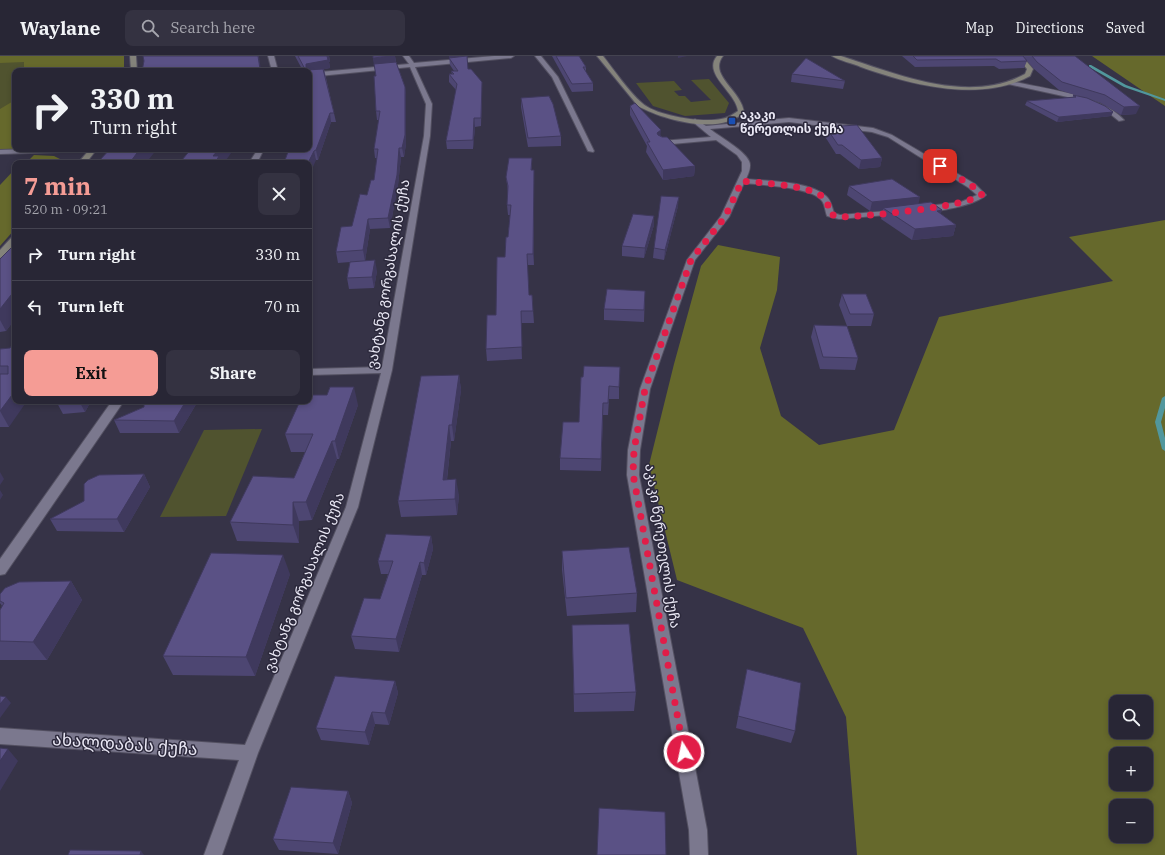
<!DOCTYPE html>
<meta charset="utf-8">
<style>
body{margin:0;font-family:"IBM Plex Serif","Noto Sans Georgian",serif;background:#343241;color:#f1f3f6;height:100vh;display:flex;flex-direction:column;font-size:15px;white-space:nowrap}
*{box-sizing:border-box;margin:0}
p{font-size:13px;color:#a5a5ad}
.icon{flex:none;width:22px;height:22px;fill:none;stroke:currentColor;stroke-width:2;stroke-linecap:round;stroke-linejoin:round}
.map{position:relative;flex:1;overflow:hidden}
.drawer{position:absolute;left:12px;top:104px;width:300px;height:244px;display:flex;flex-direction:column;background:#282635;border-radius:8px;box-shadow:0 2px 6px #0003,0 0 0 1px #444350}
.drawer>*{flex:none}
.guide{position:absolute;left:12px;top:12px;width:300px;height:84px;border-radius:8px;box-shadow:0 2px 6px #0003,0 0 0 1px #444350;background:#282635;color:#f1f3f6;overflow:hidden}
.fabs{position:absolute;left:1109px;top:639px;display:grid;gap:8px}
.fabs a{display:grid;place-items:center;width:44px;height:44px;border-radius:8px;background:#282635;box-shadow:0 2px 6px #0003,0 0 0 1px #444350;font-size:20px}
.pin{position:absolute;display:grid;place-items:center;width:34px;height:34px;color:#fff;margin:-17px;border-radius:8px;box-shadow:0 2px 6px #0006}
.me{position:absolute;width:44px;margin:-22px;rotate:350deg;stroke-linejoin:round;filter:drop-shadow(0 0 3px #0008)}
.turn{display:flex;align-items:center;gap:14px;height:84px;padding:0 12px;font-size:18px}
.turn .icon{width:52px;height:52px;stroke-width:2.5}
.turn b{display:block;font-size:28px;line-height:34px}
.round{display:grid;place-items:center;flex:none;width:42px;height:42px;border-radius:8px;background:#343241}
.summary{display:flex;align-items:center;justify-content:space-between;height:68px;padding:0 12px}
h1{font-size:24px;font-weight:700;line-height:30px;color:#f59c95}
.button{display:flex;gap:8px;margin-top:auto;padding:8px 12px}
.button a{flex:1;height:46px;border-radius:8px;background:#f59c95;color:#111;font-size:16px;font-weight:700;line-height:46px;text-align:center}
.button a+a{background:#343241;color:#f1f3f6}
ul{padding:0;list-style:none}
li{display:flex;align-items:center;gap:12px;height:52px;padding:0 12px;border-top:1px solid #444350}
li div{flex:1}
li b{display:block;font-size:15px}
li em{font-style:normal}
header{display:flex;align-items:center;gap:24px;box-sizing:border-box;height:56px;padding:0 20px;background:#282635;border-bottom:1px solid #444350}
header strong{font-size:19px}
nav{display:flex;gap:22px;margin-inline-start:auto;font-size:14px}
.search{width:280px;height:36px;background:#343241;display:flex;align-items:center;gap:10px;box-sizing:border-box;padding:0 14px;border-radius:8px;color:#a5a5ad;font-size:15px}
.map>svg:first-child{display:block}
.green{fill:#50532f}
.forest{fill:#66692c;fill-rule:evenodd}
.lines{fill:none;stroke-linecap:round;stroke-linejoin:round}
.stream{fill:#51979d;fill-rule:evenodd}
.street-casing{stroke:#535061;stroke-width:2}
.secondary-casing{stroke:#535061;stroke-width:2}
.street{fill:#7b788e;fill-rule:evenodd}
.secondary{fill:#84837b;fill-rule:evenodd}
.wall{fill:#4d4672}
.shaded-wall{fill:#3f395d}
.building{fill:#5a5185;stroke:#3f395d}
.route{stroke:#e11d48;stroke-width:7;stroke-dasharray:0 12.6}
.transit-dot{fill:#1a4fb4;stroke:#2c293c;stroke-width:1.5}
.labels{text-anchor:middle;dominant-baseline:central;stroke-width:3;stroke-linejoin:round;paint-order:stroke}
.far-poi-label{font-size:12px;font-weight:bold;fill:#eae8f5;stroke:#2c293c;text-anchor:start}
.street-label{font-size:14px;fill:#eae8f5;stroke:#2c293c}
.near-street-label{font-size:17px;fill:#eae8f5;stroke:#2c293c}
</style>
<header>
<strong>Waylane</strong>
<div class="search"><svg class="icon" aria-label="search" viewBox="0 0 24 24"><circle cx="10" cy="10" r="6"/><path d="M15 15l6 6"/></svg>Search here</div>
<nav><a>Map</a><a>Directions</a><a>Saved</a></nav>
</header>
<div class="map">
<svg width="1165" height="799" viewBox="0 0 1165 799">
<rect width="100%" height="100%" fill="#363347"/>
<!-- green -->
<path class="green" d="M0,0H124V15H15V93H23L0,94Z
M709,23L729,47L725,57L685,60L653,50L636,27L674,25L682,34L674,35L679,40H685L691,46L711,44L691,24Z
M262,373L226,460L160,461L204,374Z"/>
<!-- forest -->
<path class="forest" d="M0,0H124V15H24V6L0,7Z
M1092,0H1165V50Z
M15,44V93H23L0,94V53Z
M34,99L54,100L60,103L75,106L74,107H26Z
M15,113V173L0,190V129Z
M1165,164V799H857L846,661L803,572L677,524L649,409L674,308L701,210L718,189L780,201L777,234L760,292L781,360L819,389L894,374L939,261L1113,225L1069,181ZM1116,646H1146V676H1116ZM1116,698H1146V728H1116ZM1116,750H1146V780H1116Z"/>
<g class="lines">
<!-- stream -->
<path class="stream" d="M1089,9H1091L1126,29L1165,43V45L1124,31L1089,11Z
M1165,340V352L1161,366L1165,382V395L1162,393L1155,366L1162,342Z"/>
<defs>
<path id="street" d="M268,0H274L278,15H272Z
M403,0H409L414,7L494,0H514L511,2L415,11L432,48L430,80L392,314L358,451L258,697L222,799H204L239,704L0,688V672L245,689L346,451L381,317L309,319V313L382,311L424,80L426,48L410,11L309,21V17L409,8Z
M535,0H541L558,21L594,95L593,96L588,95L552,21Z
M1010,25C1044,33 1100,38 1124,64L1119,65L1104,53L1086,45L1008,28L1007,27Z
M789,62L873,72L892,79L975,128L986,139C976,149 933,158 919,155V151L961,146L977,139L969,132L888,81L872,76L789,66L710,73C720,81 744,94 749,105C752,111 748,118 746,123C768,125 809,125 826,140C831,144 832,151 834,157L840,159L898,154L902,156L898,158L839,163L827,160C825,155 825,149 822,145C813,131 760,129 744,127L729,161L695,204L650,333L640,394L639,419L707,774L708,799H690L689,774L627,419L628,394L640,333L687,204L721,160L742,115V106L737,99L716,84L661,89L658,87L661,85L711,81L693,66L692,65L695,63L706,70Z
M28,93H95L92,95L0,98V94Z
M258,93H264L257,107H249Z
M112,345H124L5,518L0,519V503Z"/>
<path id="secondary" d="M130,0H136L137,15H131Z
M597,0H603C614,14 629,36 642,47C656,60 703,67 721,63C728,62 732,59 738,55C736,36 702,18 717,0H723C708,19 741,34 744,56C721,80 663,64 638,50Z
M832,0H841C897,18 968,49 1025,18L1027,13L1016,0H1022L1033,13L1030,20C980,47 911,29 861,11C852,7 840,5 832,0Z
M90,93H97L86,107H78Z
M15,180V188L3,201L0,202V194L12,181Z"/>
</defs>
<!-- street casing -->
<use href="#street" class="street-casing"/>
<!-- secondary casing -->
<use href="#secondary" class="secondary-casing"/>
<!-- street -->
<use href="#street" class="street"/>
<!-- secondary -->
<use href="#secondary" class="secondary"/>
</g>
<!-- wall -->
<path class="wall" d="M295,0H329L330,5L329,6L330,12L324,13L336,66H331L318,104H316L309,93V15H303Z
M373,0H395L396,6L405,31L406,39V88L404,101H401L398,129L390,172L370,173L365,205L377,215L374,232L349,233L347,222L350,206L338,207L336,196L352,170L367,139L374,124L377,102H375L374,93L379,64H377L376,55V20Z
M449,0L468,13L482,34L481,70L475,71L473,93H447L446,85L456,34L449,26V18H452L451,15H454L450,9Z
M552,0H579L586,11V17L593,27V35L572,36Z
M902,0H1023L1027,5L1024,12L999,13L994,10L915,11Z
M1023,0H1075L1136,58L1121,59L1101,47L1089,43L1113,56L1111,60L1057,66L1025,49L1027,45L1073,41V39L1085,42L1059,34L1034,13Z
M792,18L845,25L843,33L791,26Z
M521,42L561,80V90L528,91L521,51Z
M630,50L661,80L695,110L694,120L663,124L646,96L647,90L630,59Z
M826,71L882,102L880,111L859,113L840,98H836L824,79Z
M532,102V114L534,124V209H527L529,239H532L534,267H521L522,303L487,305L486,293L496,259L508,181L510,159H508L507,149L508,136L506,121Z
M849,130L918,148L941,158L956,169L953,180L912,184L881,163L883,154L870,155L847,139Z
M678,150L664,204L653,202L654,192Z
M654,169L644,202L622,200V190Z
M15,188V263L6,275L0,276V203Z
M645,235L644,266L604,264V253Z
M842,238L874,258L871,270H847L839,249Z
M814,269L858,302L855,314L820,313L811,281Z
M10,292L9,371H0V293Z
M459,319L461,334L454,385H451L447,424L459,439L457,459L401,461L398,445Z
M581,321L619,331V343H609L608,359H603L601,415L560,414V402L579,366Z
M56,345H91L85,356L63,358Z
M144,345H198L179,377H120L114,364L144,351Z
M358,349L339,403H337L312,464L299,465V487L237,485L230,466L294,422L305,396H291L285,378Z
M144,418L150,431L124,476L57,475L50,463L84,445Z
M431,480L433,493L426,519H422L399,596L355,593L351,580L380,543L388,518H381L378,505Z
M562,495L637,537L636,556L567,560L562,514Z
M290,518L255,620L173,619L163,600Z
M71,525L82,544L47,604H0V554L2,550L0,547V538Z
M572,569L636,636L634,655L574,656Z
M747,613L795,675L791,687L736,672Z
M395,625L398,637L389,669L375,668L369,689L321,684L316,672Z
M348,735L352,747L338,798L279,794L273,783Z"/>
<!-- shaded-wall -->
<path class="shaded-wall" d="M258,0H259L261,15H259Z
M327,0H329L330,5L329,6L330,12L309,16L306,13V8Z
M391,0H395L396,8L374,10L373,2Z
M449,0H468L467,1L449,2Z
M678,0H687L678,2Z
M405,31L406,39V88L404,101L402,92Z
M1140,50L1136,58L1121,59L1124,51Z
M1113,56L1111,60L1057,66L1059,61Z
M330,57L331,66L318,104L316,94Z
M474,62L475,71L473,93V84Z
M661,74L660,84L657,77Z
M399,92L401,101L398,129L390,172L388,162Z
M140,93H157L146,107L131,105Z
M219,93H234L224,107H215L213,100Z
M314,95L316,104L309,120V107H308Z
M532,102V111L531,124V114Z
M882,102L880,111L859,113L861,104Z
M695,110L694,120L663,124V114Z
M534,114V209L533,198Z
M310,126L312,136L309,144V128Z
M679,141L678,150L664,204L665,194Z
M920,141L918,150L883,152V154L870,155L872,146Z
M942,154L939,164L937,155Z
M654,160V169L644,202L645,192Z
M368,163L370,173L365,205L363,194Z
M956,169L953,180L912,184L915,173Z
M375,204L377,215L374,232L372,221Z
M15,234V263L6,275L0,264V253Z
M521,255V267L522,303V291Z
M459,319L461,334L454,385L452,369Z
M354,331L358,349L339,403L335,385Z
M15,335V345H27L9,371L0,355Z
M79,345H91L85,356Z
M186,345H198L179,377L174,365Z
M449,369L451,385L445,439L443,424Z
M332,385L337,403L312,464L306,446Z
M0,416L4,423L0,429Z
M144,418L150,431L124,476L117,463Z
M456,423L459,439L457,459L455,443Z
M0,434L3,439L0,444Z
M293,446L299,465V487L293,469Z
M431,480L433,493L426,519L424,507Z
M283,499L290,518L255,620L246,601Z
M420,506L422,519L399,596L396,583Z
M71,525L82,544L47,604L33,586Z
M395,625L398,637L389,669L385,657Z
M6,641L11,647L0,662V648Z
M372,656L375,668L369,689L365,676Z
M8,693L18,705L0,735V705Z
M348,735L352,747L338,798L333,787Z
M141,795L144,799H140Z"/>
<!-- building -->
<path class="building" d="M143,0H258L260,13L259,15H142L144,5Z
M298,0H327L328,4L306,8V13L307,14L323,13L334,57H330L316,94L314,95L308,107H284L289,93H309V15H306Z
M373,0H391L373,2Z
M467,0L468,13H471L482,26L481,62H474L473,84L446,85L457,28L449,18H454L451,15H458L449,2Z
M556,0H579L586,11H583L593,27L572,28Z
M913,0H1023L1027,5L1001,6L996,3L917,4Z
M1032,0H1075L1140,50L1124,51L1105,39L1062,26L1037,6Z
M806,2L845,25L792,18Z
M396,6L405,31V79L402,92H399L397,119L388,162L368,163L363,194L336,196L341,171L352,170L360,138L367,139L371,124H374L378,93H374L380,55H376L374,20H376L374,8Z
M1073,39L1087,42L1105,50L1113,56L1059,61L1027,45L1076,41Z
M549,40L553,48L561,80L528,82L521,42Z
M635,47L661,74L657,77L658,79L662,81H667L695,110L663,114L647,86H650L630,50Z
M857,69L882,102L861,104L842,89H838L826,71Z
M110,93H140L131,105L182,104L191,93H219L213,100H219L215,107H87L89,105H99Z
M509,102H532L531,114H534L533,198H527L529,239H532L533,255H521L522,291L486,293L487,259H496L497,201H505L506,181H508L511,149H507L508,130L506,121Z
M892,123L920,141L872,146L849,130Z
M661,140L679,141L665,194L654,192Z
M931,146L942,154L937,155L956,169L915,173L883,152Z
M633,158L654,160L645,192L622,190Z
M15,188V234L0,253V203Z
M375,204L372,221L347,222L350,206Z
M607,233L645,235L644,254L604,253Z
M842,238H866L874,258H850Z
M814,269L847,270L858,302L823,301Z
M14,286H15V335L0,355V318H8V310H0V293L10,292Z
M584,310L620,311L619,331L609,330L608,347H603L601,403L560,402L563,366H579L581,321H583Z
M459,319L452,369H449L443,424L456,423L455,443L398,445L421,320Z
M330,331H354L335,385H332L306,446H293V469L230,466L253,420L294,422L313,378H285L300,345H309V339H327Z
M144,345H186L174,365L114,364L144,351Z
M144,418L117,463H50L84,445V428L88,424L99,419Z
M386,478L431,480L424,507L420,506L396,583L351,580L364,542L380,543L393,505H378Z
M629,491L637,537L566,542L562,495Z
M211,497L283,499L246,601L163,600Z
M71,525L33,586L0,585V554L4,547L0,545V538L5,532L19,526Z
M629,568L636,636L574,638L572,569Z
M747,613L801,627L795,675L738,660Z
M335,620L395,625L385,657L372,656L365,676L316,672Z
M0,640L6,641L0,648Z
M0,692L8,693L0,705Z
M291,731L348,735L333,787L273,783Z
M599,752L665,756L666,799H597Z
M70,794L141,795L140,799H68Z"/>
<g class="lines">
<!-- route -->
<path class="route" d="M684,696L633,418L634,394L645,333L691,204L725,161L742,125C761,127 809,129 823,141C828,145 829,153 830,158L839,161C861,161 969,151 982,138L972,130L940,110"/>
</g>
<!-- markers -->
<rect class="transit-dot" x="728" y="61" width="8" height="8" rx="2"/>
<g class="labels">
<!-- far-poi labels -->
<g class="far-poi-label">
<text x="740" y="58">აკაკი<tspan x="740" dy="14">წერეთლის ქუჩა</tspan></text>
</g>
<!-- street labels -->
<g class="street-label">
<text transform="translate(388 218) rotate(-80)">ვახტანგ გორგასალის ქუჩა</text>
<text transform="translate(663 490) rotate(81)">აკაკი წერეთელის ქუჩა</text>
<text transform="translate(304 526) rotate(-68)">ვახტანგ გორგასალის ქუჩა</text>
</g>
<!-- near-street labels -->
<g class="near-street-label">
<text transform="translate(125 688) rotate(4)">ახალდაბას ქუჩა</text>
</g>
</g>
</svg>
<div class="fabs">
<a><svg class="icon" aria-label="search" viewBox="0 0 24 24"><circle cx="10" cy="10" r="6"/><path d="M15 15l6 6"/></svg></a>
<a>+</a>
<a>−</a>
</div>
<div class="pin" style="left:940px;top:110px;background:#d93025"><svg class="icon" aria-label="arrive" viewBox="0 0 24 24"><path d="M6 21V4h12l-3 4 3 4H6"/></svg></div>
<svg class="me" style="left:684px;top:696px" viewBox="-20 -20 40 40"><circle r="17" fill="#e11d48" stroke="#fff" stroke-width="3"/><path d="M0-11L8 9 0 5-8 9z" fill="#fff"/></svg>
<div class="guide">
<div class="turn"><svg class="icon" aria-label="right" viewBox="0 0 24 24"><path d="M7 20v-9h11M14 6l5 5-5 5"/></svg><div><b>330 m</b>Turn right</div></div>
</div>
<section class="drawer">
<div class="summary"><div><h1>7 min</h1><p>520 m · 09:21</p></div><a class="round"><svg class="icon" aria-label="close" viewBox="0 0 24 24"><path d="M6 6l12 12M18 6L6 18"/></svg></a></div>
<ul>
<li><svg class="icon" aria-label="right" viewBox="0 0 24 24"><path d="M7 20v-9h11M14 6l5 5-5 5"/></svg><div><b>Turn right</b></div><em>330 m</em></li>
<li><svg class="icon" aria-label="left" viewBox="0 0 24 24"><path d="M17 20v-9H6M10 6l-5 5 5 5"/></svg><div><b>Turn left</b></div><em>70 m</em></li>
</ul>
<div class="button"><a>Exit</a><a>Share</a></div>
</section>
</div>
